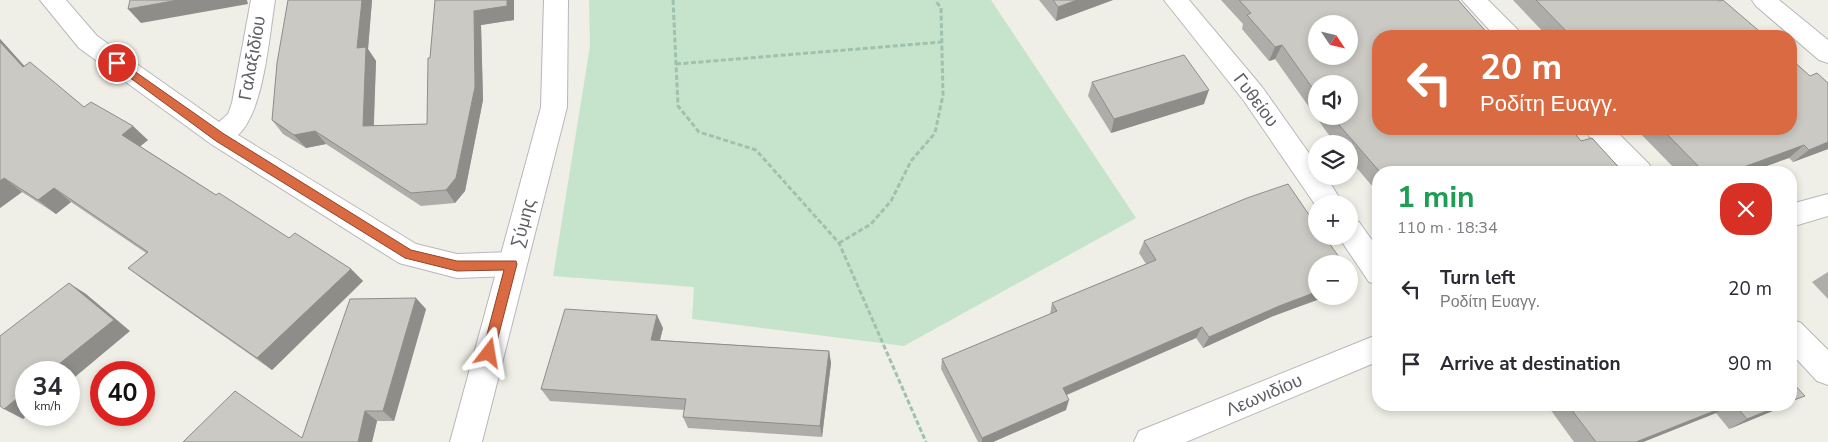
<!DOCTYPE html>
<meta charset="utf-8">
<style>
body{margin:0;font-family:"Nunito Sans",sans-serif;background:#f7f7f7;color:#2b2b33;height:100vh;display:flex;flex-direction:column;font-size:19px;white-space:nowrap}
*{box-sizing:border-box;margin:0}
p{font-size:16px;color:#7c7c81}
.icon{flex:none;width:28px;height:28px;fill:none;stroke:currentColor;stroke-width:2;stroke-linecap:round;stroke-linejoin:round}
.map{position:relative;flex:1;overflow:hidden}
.panel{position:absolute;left:1372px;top:166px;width:425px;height:245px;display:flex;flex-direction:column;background:#fff;border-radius:20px;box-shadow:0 2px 8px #0003}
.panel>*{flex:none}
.hud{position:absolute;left:1372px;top:30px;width:425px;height:105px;border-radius:20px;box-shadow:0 2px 8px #0003;background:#da6a42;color:#fff;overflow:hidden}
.needle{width:32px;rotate:125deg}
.buttons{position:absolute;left:1308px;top:15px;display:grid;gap:10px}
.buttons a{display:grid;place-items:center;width:50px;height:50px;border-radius:50%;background:#fff;box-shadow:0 2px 8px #0003;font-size:25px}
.speed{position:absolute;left:15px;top:361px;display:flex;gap:10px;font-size:25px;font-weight:700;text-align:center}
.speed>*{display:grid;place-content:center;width:65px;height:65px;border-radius:50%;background:#fff;box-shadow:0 2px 8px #0003;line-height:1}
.speed small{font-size:12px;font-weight:400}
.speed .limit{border:8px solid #d22;background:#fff;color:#111}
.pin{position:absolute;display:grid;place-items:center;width:42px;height:42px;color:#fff;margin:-21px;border:2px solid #fff;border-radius:50%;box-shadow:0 1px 5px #0007}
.me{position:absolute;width:55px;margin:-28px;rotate:14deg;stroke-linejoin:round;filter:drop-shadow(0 0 4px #0008)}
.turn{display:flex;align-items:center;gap:18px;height:105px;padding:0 25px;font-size:22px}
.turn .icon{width:65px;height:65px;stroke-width:2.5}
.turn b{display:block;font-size:35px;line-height:42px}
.round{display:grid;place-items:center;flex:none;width:52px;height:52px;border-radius:20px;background:#f7f7f7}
.head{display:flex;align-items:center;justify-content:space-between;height:85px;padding:0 25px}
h1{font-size:30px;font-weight:700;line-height:38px;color:#1e9e55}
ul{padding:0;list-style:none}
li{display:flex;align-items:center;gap:15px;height:75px;padding:0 25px}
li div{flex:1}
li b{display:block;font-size:19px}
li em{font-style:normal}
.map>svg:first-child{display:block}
.green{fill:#c6e4cc}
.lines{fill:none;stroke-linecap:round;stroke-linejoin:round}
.street-casing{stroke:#b7b8bc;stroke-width:2}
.secondary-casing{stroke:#b6b7bd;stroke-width:2}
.path{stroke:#9fc2af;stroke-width:3;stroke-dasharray:5 2.5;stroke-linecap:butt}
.street{fill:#fff;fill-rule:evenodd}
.secondary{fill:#fff;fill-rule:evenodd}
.wall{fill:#afada9;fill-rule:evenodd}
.shaded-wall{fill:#8e8d89}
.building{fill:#cbc9c4;stroke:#8e8d89;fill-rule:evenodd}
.route{fill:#da6a42;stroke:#8e452b}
.labels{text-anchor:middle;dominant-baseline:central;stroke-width:4;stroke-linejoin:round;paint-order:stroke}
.street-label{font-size:18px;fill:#5f6066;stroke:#fff}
</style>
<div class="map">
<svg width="1828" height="442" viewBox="0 0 1828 442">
<rect width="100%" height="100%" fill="#efefe7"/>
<!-- green -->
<path class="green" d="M589,0H991L1136,218L904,346L692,319L694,287L553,276L590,46Z"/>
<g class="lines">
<defs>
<path id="street" d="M40,0H66L97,36L219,122L228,114L232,103L251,0H275C269,37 264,111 238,135L416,244L457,254L512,252L522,255L526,264L522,273L512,276L457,278L399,263L211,144L79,48Z
M1164,0H1189L1262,87L1316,163V176H1326L1343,204H1316V206L1244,101Z
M1462,0H1488L1518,30L1521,36H1495Z
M1585,129H1614L1649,164L1653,172H1624L1589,136Z
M1828,194V216L1791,227V204Z
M1349,218L1359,222L1379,250V285L1369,282L1338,236H1349Z
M1791,319L1801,323L1828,350V385L1817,381L1791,353Z
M1379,334V361L1186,442H1134L1139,431Z"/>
<path id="secondary" d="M544,0H568L567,107L482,442H450L541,107Z
M1752,0H1779L1828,40V63L1819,60L1756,6Z"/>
</defs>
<!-- street casing -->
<use href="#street" class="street-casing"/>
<!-- secondary casing -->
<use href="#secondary" class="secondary-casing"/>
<!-- path -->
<path class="path" d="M673,0L678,106L699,132L756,150L839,243L926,442
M676,64L942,42
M839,243L871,224L891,201L911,161L935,133L943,95L941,8L935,0"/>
<!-- street -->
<use href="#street" class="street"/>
<!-- secondary -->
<use href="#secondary" class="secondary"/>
</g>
<!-- wall -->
<path class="wall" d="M288,0H372L368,49L376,61L374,126L427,124L430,58L435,0H514V20L481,25L483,100L465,191L455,203L421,206L326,144L306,148L283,134L272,120Z
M1039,0H1113L1056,21Z
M1221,0H1458L1581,141L1623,172H1379V194L1349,159V144H1336L1331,138L1275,59L1269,61L1242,29L1243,24ZM1316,84L1349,116H1316Z
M1513,0H1718L1765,36H1547Z
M0,39L24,66L84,107L148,140L140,146L216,195L289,238L351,269L363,281L272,370L145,281L128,268L146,253L71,202L56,214L22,192L0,208Z
M1092,82L1204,104L1111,133L1088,96Z
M1636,129H1791L1828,149L1793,162L1789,158L1749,172H1678Z
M1144,241L1271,317L1203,348L1196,338L1067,395L1066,410L993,442H978L941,369L942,359L1050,314L1052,303L1146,264L1139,253Z
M1828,272V299L1812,282Z
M426,309L394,421H377L372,442H183L302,438Z
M663,328L660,340L829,351L831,363L822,437L688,428L683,417L684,410L550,401L541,389Z
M1547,405H1787L1729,429L1716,413L1643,442H1574Z"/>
<!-- shaded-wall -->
<path class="shaded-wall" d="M178,0H247L248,4L141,23L128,9Z
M362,0H372L368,49L376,61L373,139L363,126L357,48Z
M507,0H514V20L481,25L483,100L465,191L455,203L446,190L474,11Z
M1077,0H1113L1056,21L1058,7Z
M0,39L39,82L23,67L0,42Z
M1282,45L1275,59L1269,61L1275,47Z
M1209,90L1204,104L1111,133L1114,119Z
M133,126L148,140L137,149L122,135Z
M315,131L326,144L306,148L294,135Z
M1828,142V149L1793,162L1809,150Z
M1804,145L1789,158L1749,172H1730Z
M4,178L22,192L0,208V181Z
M54,188L71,202L56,214L38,200Z
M351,269L363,281L272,370L257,358Z
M1354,278L1349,285V280Z
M69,283L86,294L130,331L69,382V372H49Z
M1316,292V296H1328L1271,317L1203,348L1209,337L1279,306Z
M416,298L426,309L394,421L383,411Z
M657,315L663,328L657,352L651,340Z
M1202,327L1196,338L1059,398L1063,388Z
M829,351L831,363L822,437L820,426Z
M26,391V415H28L23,419L4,409Z
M1069,400L1066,410L993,442H982V438Z
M1729,405H1731L1716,413L1643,442H1636Z
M1781,405H1787L1729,429L1747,419Z
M365,411L377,421L372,442H358Z"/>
<!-- building -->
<path class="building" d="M130,0H178L128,9Z
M288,0H362L357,48L366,47L363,126L427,124L428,58H430L435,0H507V6L474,11L475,87L456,178L446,190L411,193L315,131L294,135L272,120L277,63Z
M1053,0H1077L1058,7Z
M1239,0H1458L1490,36H1379V129H1571L1581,141L1592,138L1623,172H1380L1339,125L1333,116H1349V84H1316V93L1282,45L1275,47L1247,15L1251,13ZM1316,24H1349V56H1316Z
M1536,0H1718L1719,1L1723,0L1765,36H1571Z
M0,42L23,67L30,62L84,107L91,102L133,126L122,135L216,195L219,193L289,238L295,233L351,269L257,358L128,268L148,252L54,188L38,200L4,178L0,181Z
M1184,55L1209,90L1114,119L1092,82Z
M1791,59L1810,76L1817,73L1828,83V142L1809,150L1804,145L1730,172H1704L1662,129H1791Z
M1288,184L1316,225V236H1324L1344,264H1316V292L1279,306L1209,337L1202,327L1063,388L1069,400L982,438L942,359L1057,311L1052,303L1156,260L1144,241L1247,198Z
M1349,271L1354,278L1349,280Z
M69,283L114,320L49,372H26V391L4,409L0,406V336Z
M416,298L383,411H365L358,442H183L235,391L302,438L350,299Z
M565,309L657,315L651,340L829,351L820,426L683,417L686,399L541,389Z
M1791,381L1805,396L1791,401Z
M1568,405H1729L1636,442H1596Z
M1735,405H1781L1747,419Z"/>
<!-- route -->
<path class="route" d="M117,59L224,134L411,250L457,261H516L517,264L493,357L489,359L484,357L482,353L504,270L457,271L405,258L216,141L114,66L112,63Z"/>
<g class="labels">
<!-- street labels -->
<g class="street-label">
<text transform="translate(252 58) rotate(-80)">Γαλαξιδίου</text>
<text transform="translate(1256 100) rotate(53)">Γυθείου</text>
<text transform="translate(523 223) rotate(-75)">Σύμης</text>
<text transform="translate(1264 395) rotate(-23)">Λεωνιδίου</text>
</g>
</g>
</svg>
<div class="buttons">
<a><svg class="needle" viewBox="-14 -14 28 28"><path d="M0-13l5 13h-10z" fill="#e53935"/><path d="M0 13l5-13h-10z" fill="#7c7c81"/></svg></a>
<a><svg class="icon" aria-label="sound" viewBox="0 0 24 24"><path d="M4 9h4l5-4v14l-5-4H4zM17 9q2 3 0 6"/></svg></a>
<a><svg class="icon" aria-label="layers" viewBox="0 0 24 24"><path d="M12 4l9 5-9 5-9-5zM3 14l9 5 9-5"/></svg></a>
<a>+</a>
<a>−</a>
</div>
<div class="speed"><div>34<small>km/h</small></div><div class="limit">40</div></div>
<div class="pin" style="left:117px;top:63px;background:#d93025"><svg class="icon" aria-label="arrive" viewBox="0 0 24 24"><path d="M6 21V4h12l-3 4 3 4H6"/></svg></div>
<svg class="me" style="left:489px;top:353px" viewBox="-20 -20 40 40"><path d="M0-17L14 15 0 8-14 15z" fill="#da6a42" stroke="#fff" stroke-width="4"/></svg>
<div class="hud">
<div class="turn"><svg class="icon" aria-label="left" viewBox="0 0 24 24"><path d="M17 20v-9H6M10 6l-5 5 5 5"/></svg><div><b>20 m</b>Ροδίτη Ευαγγ.</div></div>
</div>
<section class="panel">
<div class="head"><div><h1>1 min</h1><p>110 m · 18:34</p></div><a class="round" style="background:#d93025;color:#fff"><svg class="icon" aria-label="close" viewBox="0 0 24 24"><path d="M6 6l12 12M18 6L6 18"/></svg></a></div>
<ul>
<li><svg class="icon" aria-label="left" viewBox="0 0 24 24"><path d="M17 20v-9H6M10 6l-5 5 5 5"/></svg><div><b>Turn left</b><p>Ροδίτη Ευαγγ.</p></div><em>20 m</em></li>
<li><svg class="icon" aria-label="arrive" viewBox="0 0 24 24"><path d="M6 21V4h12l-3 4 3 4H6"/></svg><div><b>Arrive at destination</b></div><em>90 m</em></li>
</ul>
</section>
</div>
